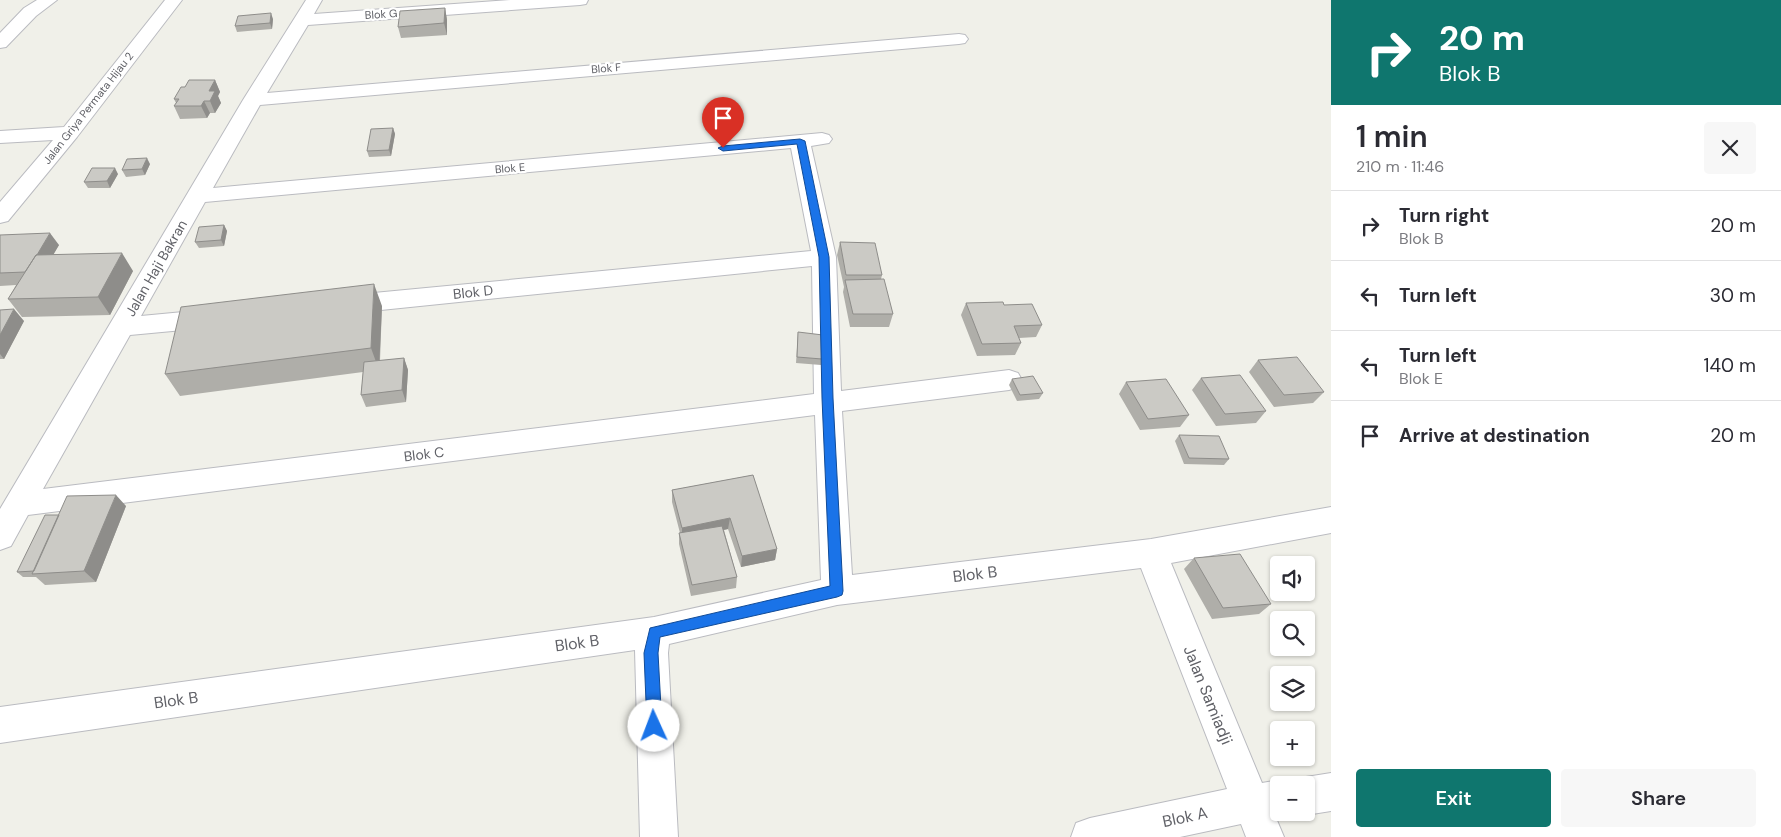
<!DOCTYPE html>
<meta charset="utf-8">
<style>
body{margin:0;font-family:"DM Sans",sans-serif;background:#f7f7f7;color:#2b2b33;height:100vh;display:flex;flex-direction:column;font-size:19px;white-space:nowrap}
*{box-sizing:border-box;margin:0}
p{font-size:16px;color:#7c7c81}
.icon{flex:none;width:28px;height:28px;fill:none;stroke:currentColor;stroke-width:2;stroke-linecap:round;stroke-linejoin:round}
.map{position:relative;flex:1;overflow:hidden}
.side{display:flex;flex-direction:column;background:#fff;width:450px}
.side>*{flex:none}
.banner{background:#0f766e;color:#fff;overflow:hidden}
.controls{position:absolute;left:1270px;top:556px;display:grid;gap:10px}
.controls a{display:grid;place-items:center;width:45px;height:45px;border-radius:5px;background:#fff;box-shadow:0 1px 4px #0004;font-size:25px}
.pin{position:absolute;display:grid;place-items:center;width:42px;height:42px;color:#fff;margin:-51px -21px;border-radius:50% 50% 50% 0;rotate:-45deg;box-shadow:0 0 5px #0007}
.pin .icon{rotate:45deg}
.me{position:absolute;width:55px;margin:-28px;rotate:358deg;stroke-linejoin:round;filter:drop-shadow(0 0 4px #0008)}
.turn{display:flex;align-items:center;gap:18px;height:105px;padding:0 25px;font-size:22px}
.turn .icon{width:65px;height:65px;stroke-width:2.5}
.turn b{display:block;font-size:35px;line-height:42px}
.round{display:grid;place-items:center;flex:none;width:52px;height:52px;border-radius:5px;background:#f7f7f7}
.overview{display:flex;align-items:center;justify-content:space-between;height:85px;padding:0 25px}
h1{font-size:30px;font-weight:600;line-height:38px}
.cta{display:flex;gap:10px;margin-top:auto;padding:10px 25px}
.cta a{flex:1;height:58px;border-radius:5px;background:#0f766e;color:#fff;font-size:20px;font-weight:600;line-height:58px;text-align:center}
.cta a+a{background:#f7f7f7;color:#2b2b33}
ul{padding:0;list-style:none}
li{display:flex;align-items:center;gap:15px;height:70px;padding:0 25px;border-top:1px solid #e1e1e2}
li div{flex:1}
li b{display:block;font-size:19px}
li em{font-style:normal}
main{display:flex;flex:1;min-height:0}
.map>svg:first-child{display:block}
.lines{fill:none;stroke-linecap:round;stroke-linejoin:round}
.minor-casing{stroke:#babbc0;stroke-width:2}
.minor{fill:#fff;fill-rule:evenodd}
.wall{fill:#afaea9}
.shaded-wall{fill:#8e8d8a}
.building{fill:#cbcac5;stroke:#8e8d8a}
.route{fill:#1a73e8;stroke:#114b97}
.labels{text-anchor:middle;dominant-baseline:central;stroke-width:4.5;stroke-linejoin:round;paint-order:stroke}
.far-street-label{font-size:11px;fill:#606167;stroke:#fff}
.street-label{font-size:14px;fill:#606167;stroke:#fff}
.near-street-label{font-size:16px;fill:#606167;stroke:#fff}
</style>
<main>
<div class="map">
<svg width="1331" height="837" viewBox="0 0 1331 837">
<rect width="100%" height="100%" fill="#f0f0e9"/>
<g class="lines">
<defs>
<path id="minor" d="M37,0H57L36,16L6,47L0,48V33L24,8Z
M165,0H182L77,137L8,221L0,223V202L53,140L0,143V131L64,127Z
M306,0H322L314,14L510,0H588L586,4L580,5L308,25L267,93L959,34L965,35L968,39L965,43L959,44L260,105L213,188L822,133L829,135L832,139L829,143L811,146L836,257L841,391L1009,370L1018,373L1022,380L1018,387L1009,390L842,411L852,575L1151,539L1331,507V533L1171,563L1262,783L1279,780L1290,785H1279V812H1291L1276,818L1284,837H1246L1241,824L1180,837H1071L1076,823L1090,818L1227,789L1141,568L837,605L669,644L668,653L678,837H640L635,650L0,743V707L654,617L821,580L815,415L28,515L11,546L0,550V509L243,100ZM791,148L811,251L342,296L333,299L330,305L333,311L342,314L812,266L814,394L43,489L130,335L215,327L224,324L227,318L224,312L215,309L141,316L205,202Z
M1331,773V811L1306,815L1301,812H1306V785H1292L1293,783L1306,777Z"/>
</defs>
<!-- minor casing -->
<use href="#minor" class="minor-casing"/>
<!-- minor -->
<use href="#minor" class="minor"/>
</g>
<!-- wall -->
<path class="wall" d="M445,8L447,20V35L401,38L398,27Z
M273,19L272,29L237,32L235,26Z
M215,80L220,92L218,96L221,103L215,113H210L207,118L180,119L174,106L176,103L174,99L185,87Z
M393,128L395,134L391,156L369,157L367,151Z
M150,164L145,175L126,177L122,170Z
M118,174L110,188H88L84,182Z
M224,225L227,231L224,246L199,248L195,242Z
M0,235L59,245L53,254L133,271L110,315L22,317L8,299L16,285L0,286Z
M840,242L882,275L881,279L893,314L889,327H850L843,292L844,287L837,255Z
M966,303L1004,305L1042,325L1036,337L1019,338L1021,343L1015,355L977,356L961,315Z
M382,306L380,361L404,358L408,370L406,402L366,407L361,395L363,372L180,396L165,374Z
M0,310L24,321L4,359H0Z
M798,332L822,359L821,365L796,363Z
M1258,360L1324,392L1313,403L1274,407L1249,372Z
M1201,378L1266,411L1256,423L1216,426L1192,390Z
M1012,379L1043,393L1039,399L1017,401L1009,385Z
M1126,382L1189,415L1180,427L1140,430L1119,394Z
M1179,435L1229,459L1224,465L1184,464L1175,441Z
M753,475L777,549L775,560L741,567L728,529L724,530L737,577L736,588L691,596L679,544V533H680L672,502V490Z
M126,506L96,582L45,585L36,577H23L17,572L59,515Z
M1194,558L1271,604L1259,614L1212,619L1184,569Z"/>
<!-- shaded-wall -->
<path class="shaded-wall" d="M445,8L447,20V35L444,23Z
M271,13L273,19L272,29L270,23Z
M215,80L220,92L218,96L221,103L215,113L210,101L209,91Z
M204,101L210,113L207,118L201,106Z
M393,128L395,134L391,156L389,150Z
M147,158L150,164L145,175L142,169Z
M115,168L118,174L110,188L107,181Z
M224,225L227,231L224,246L221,240Z
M50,233L59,245L36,285L27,272Z
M122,253L133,271L110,315L98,297Z
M374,284L382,306L379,370L371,348Z
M14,309L24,321L4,359L0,354V335Z
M404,358L408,370L406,402L402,390Z
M116,495L126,506L96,582L84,571Z
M730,518L728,529L682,538V528Z
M777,549L775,560L741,567L742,556Z"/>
<!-- building -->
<path class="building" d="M445,8L444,23L398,27L400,11Z
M271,13L270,23L235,26L238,16Z
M189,80H215L209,91H215L210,101H204L201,106H174L179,99H174L181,87H185Z
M393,128L389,150L367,151L371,129Z
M147,158L142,169L122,170L127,159Z
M92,168H115L107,181L84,182Z
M224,225L221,240L195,242L199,227Z
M50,233L37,255H36L25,272L0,273V235Z
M840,242L875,243L882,275H846Z
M122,253L98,297L8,299L36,255Z
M884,279L893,314H853L845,280Z
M374,284L371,348L165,374L181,307Z
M1003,302L1004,305L1032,304L1042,325L1014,326L1021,343L982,344L966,303Z
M14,309L0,335V310Z
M798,332L823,335L822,359L797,357Z
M1297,357L1324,392L1284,395L1258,360Z
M404,358L402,390L361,395L364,362Z
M1240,375L1266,411L1225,414L1201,378Z
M1033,376L1043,393L1020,395L1012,379Z
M1166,379L1189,415L1148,419L1126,382Z
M1179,435L1219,436L1229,459L1189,458Z
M753,475L777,549L742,556L730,518L682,528L672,490Z
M116,495L84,571L32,574L67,496Z
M45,515H59L34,571L17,572Z
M722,526L737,577L692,585L679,533Z
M1240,554L1271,604L1223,608L1194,558Z"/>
<!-- route -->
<path class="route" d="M800,139L805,141L829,257L833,398L843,591L842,595L837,597L660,637L658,653L662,726L660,732L654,734L649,732L647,726L644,653L650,628L830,586L822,398L819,257L797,144L723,151L718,148L723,146Z"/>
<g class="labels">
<!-- far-street labels -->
<g class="far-street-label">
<text transform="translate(381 14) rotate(-4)">Blok G</text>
<text transform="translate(606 68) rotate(-5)">Blok F</text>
<text transform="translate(88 108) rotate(-52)">Jalan Griya Permata Hijau 2</text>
<text transform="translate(510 168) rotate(-5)">Blok E</text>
</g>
<!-- street labels -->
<g class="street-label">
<text transform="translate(156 268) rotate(-60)">Jalan Haji Bakran</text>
<text transform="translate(473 292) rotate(-6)">Blok D</text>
<text transform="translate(424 454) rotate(-7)">Blok C</text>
</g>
<!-- near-street labels -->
<g class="near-street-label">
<text transform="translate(975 574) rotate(-7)">Blok B</text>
<text transform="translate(577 643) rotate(-8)">Blok B</text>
<text transform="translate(1208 695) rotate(68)">Jalan Samiadji</text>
<text transform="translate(176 700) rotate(-8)">Blok B</text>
<text transform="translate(1185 817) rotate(-12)">Blok A</text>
</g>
</g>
</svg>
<div class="controls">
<a><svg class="icon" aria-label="sound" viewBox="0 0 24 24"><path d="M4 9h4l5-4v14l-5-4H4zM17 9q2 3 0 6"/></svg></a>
<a><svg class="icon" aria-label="search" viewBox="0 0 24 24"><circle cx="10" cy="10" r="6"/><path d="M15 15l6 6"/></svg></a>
<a><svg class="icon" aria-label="layers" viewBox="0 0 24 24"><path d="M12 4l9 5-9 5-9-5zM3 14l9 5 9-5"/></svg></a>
<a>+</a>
<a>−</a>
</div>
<div class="pin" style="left:723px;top:148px;background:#d93025"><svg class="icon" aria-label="arrive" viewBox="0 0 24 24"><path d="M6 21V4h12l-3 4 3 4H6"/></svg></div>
<svg class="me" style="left:654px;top:726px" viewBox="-20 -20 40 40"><circle r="19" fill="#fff"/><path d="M0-13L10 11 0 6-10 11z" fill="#1a73e8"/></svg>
</div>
<section class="side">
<div class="banner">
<div class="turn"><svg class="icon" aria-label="right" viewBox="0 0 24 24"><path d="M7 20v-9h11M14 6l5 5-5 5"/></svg><div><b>20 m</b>Blok B</div></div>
</div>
<div class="overview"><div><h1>1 min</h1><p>210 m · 11:46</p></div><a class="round"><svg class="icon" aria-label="close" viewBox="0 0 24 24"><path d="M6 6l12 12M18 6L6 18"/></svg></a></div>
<ul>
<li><svg class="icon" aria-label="right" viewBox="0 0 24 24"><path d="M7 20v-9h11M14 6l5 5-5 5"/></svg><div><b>Turn right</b><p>Blok B</p></div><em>20 m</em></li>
<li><svg class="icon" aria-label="left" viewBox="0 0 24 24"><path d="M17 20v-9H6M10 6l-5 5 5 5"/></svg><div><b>Turn left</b></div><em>30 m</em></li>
<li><svg class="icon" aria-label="left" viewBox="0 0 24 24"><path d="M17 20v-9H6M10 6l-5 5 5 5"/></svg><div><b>Turn left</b><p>Blok E</p></div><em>140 m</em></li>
<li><svg class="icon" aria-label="arrive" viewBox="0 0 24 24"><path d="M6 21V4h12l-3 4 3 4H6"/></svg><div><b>Arrive at destination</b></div><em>20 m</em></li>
</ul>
<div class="cta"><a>Exit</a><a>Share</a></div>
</section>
</main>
